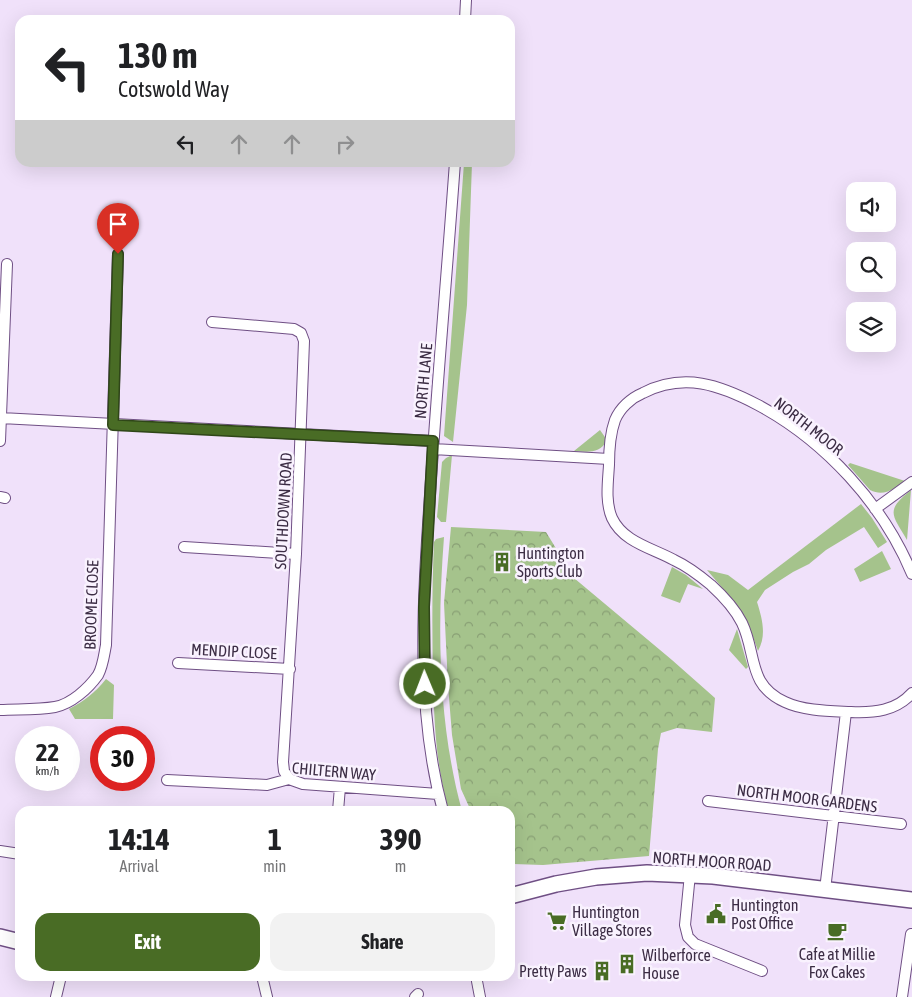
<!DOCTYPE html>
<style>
body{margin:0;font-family:"Asap Condensed",sans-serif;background:#f2f2f2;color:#202124;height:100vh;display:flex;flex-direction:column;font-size:19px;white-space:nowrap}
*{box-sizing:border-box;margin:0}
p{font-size:16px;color:#757577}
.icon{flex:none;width:28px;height:28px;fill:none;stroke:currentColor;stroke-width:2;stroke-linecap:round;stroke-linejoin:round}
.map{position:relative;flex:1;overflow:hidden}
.sheet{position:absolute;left:15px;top:806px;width:500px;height:175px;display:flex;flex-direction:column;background:#fff;border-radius:15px;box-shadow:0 5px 20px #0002}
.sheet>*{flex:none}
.banner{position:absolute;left:15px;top:15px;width:500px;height:152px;border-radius:15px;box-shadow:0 5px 20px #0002;background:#fff;color:#202124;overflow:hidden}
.controls{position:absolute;left:846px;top:182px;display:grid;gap:10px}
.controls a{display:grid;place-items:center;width:50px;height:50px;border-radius:10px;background:#fff;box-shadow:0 5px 20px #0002;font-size:25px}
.speed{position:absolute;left:15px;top:726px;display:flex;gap:10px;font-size:25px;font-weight:700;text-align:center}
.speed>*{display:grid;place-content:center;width:65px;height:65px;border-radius:50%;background:#fff;box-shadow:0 5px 20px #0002;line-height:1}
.speed small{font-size:12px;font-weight:400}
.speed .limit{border:8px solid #d22;background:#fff;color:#111}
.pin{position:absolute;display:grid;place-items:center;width:42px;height:42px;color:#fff;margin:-51px -21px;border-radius:50% 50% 50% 0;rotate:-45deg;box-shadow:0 0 5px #0007}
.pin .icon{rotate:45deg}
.me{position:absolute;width:55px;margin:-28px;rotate:359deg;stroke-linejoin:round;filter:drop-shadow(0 0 4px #0008)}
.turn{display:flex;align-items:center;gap:18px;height:105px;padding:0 20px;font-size:22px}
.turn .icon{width:65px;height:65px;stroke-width:2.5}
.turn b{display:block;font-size:35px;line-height:42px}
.lanes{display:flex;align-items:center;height:48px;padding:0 20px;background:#0003;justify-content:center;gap:25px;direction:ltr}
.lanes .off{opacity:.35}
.eta{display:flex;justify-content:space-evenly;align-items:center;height:85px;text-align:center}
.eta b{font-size:30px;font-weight:700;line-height:35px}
.button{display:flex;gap:10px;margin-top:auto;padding:10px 20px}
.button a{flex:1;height:58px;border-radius:15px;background:#496c25;color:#fff;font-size:20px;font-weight:700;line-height:58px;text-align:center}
.button a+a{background:#f2f2f2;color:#202124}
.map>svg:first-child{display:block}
.green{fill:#a5c38c}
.park{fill:url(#park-crowns)}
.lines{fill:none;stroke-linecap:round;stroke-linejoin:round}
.street-casing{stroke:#6f4f84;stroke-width:12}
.secondary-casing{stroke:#6f4f84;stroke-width:18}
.street{stroke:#fff;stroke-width:10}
.secondary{stroke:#fff;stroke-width:15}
.route-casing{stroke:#2f4618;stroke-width:12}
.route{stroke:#496c25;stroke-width:9}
.labels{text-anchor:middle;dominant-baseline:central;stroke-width:5;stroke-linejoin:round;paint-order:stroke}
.street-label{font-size:16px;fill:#3c2d45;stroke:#f9f2fe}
.poi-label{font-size:16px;fill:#3c2d45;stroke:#f9f2fe;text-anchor:start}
</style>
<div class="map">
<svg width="912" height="997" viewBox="0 0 912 997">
<defs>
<pattern id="park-crowns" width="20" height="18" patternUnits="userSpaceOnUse" patternTransform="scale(1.25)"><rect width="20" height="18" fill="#a5c38c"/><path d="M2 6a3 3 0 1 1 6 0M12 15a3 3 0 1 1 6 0" fill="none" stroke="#889f74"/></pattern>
</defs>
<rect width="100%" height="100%" fill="#f0e1fa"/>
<!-- green -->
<path class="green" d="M464,163H472L467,305L453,442L444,436Z
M600,430L607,440C600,454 588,452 574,451Z
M452,455L446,522H441L437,517L442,462L446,458Z
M850,463L905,481C894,489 884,497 870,490L848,465Z
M911,490L907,540C892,514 885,511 911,490Z
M861,504L872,518L887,542L878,548L864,527L826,550L809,564L793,572L765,590L757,602C762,618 767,635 758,651L748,623L735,603L707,570L728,575L748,590Z
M444,537C437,628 438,723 462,811H449C436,767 434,721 433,676C432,631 432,587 434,542L436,539Z
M882,551L891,569L860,582L854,569Z
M672,567L686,575L703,589L688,584L680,603L661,596Z
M737,629L748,667L746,669L729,650Z
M106,679L114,685L113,719H75L69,709C84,701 95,693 106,679Z"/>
<!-- park -->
<path class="park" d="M451,527L546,532L574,578L672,660L715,698L712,732L677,728L661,733L658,749L649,856L543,865L513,864L510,863V811H471L461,789L452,735L448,685L444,603Z"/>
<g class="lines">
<defs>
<path id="street" d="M465,20L466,0
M212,322L294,329L301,333L304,341L296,554L283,762L284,771L289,779
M1,418L433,441
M0,441L7,264
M433,449L609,459
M0,497L5,498
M875,509L912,482
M184,547L296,554
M912,574C883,504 825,441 758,405C720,385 684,372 643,393C631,398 620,408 615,420C610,434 609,450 609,465C608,482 605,502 612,518C623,542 652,548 674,560C687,566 699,575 711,585C722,595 735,609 742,623C757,654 747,685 785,702C804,711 830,711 851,712C874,713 896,711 912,693
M178,663L290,669
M0,710C18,709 37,710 55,707C71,704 88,689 98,675C103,666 104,655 106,645L118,254
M167,780L267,785L289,779L303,784L438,794
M708,801L901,824
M338,811L340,787
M443,811C415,709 423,599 430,495C437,384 447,273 455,162
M0,851L20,854
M690,874L685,925L688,937L695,944L762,971
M825,890L846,712
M262,976L267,997
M476,976L480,997
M56,997L61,976
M415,997L418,994
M902,997L911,934"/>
<path id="secondary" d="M510,896L556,884L596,877L647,873L713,876L912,900
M0,937L20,942"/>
</defs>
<!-- street casing -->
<use href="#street" class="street-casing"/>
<!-- secondary casing -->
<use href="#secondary" class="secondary-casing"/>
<!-- street -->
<use href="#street" class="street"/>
<!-- secondary -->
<use href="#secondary" class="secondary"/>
</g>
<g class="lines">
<defs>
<path id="route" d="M118,254L113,425L433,441L424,607L425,684"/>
</defs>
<!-- route casing -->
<use href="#route" class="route-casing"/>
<!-- route -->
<use href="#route" class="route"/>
</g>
<!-- icons -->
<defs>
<symbol id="building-bare" viewBox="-9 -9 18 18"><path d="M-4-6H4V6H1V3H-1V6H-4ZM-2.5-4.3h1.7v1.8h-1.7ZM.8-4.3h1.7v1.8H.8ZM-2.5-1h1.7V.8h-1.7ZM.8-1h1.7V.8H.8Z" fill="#496c25" stroke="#f9f2fe" stroke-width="2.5" paint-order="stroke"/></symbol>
<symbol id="civic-bare" viewBox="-9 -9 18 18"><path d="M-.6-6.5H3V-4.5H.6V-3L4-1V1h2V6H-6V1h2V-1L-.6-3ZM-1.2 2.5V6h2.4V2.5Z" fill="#496c25" stroke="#f9f2fe" stroke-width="2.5" paint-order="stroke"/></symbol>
<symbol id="supermarket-bare" viewBox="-9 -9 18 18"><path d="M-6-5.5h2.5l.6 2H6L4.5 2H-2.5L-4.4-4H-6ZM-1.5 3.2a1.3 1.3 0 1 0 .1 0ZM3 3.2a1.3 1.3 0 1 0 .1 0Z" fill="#496c25" stroke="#f9f2fe" stroke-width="2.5" paint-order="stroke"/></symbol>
<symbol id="cafe-bare" viewBox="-9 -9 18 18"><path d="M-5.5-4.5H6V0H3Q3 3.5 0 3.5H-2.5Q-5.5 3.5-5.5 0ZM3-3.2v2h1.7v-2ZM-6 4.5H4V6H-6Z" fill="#496c25" stroke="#f9f2fe" stroke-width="2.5" paint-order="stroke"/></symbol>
</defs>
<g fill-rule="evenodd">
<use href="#building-bare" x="488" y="548" width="28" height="28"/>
<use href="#civic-bare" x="702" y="900" width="28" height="28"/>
<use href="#supermarket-bare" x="543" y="907" width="28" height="28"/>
<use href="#cafe-bare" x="823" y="917" width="28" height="28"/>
<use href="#building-bare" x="613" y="950" width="28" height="28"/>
<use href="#building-bare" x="588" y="957" width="28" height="28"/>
</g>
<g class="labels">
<!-- street labels -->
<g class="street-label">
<text transform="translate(423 381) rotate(-85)">NORTH LANE</text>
<text transform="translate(809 426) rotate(38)">NORTH MOOR</text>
<text transform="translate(283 511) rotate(-87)">SOUTHDOWN ROAD</text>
<text transform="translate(91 605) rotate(-88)">BROOME CLOSE</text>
<text transform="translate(234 651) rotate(3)">MENDIP CLOSE</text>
<text transform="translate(334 771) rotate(5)">CHILTERN WAY</text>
<text transform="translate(807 798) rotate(7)">NORTH MOOR GARDENS</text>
<text transform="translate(712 861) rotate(4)">NORTH MOOR ROAD</text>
</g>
<!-- poi labels -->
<g class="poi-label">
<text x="517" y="553">Huntington<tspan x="517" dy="18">Sports Club</tspan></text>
<text x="731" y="905">Huntington<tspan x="731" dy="18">Post Office</tspan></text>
<text x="572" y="912">Huntington<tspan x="572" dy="18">Village Stores</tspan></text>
<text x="837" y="954" text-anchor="middle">Cafe at Millie<tspan x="837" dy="18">Fox Cakes</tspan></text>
<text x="642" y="955">Wilberforce<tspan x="642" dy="18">House</tspan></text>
<text x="587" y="971" text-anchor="end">Pretty Paws</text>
</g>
</g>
</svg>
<div class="controls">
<a><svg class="icon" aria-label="sound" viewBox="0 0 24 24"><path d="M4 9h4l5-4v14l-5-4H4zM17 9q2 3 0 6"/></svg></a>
<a><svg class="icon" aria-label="search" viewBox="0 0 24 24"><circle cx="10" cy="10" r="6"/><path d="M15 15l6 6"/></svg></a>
<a><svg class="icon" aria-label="layers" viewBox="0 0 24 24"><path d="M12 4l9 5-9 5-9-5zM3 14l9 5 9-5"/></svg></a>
</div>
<div class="speed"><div>22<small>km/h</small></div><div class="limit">30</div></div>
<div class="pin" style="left:118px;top:254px;background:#d93025"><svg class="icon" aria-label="arrive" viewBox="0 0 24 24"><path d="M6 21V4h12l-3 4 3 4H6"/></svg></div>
<svg class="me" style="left:425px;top:684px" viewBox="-20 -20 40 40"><circle r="17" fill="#496c25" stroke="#fff" stroke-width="3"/><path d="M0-11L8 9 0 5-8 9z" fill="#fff"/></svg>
<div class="banner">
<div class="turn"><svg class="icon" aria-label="left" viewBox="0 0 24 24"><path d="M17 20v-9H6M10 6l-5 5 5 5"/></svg><div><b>130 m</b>Cotswold Way</div></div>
<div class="lanes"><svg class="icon" aria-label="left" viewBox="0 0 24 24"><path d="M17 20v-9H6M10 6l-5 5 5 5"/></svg><svg class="icon off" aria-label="ahead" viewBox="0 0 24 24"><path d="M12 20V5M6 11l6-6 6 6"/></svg><svg class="icon off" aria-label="ahead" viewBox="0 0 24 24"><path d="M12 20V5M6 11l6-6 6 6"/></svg><svg class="icon off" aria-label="right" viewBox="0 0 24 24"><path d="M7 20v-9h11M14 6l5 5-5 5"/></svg></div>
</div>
<section class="sheet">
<div class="eta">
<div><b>14:14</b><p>Arrival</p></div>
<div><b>1</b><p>min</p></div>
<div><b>390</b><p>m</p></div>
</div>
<div class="button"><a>Exit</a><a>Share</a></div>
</section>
</div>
